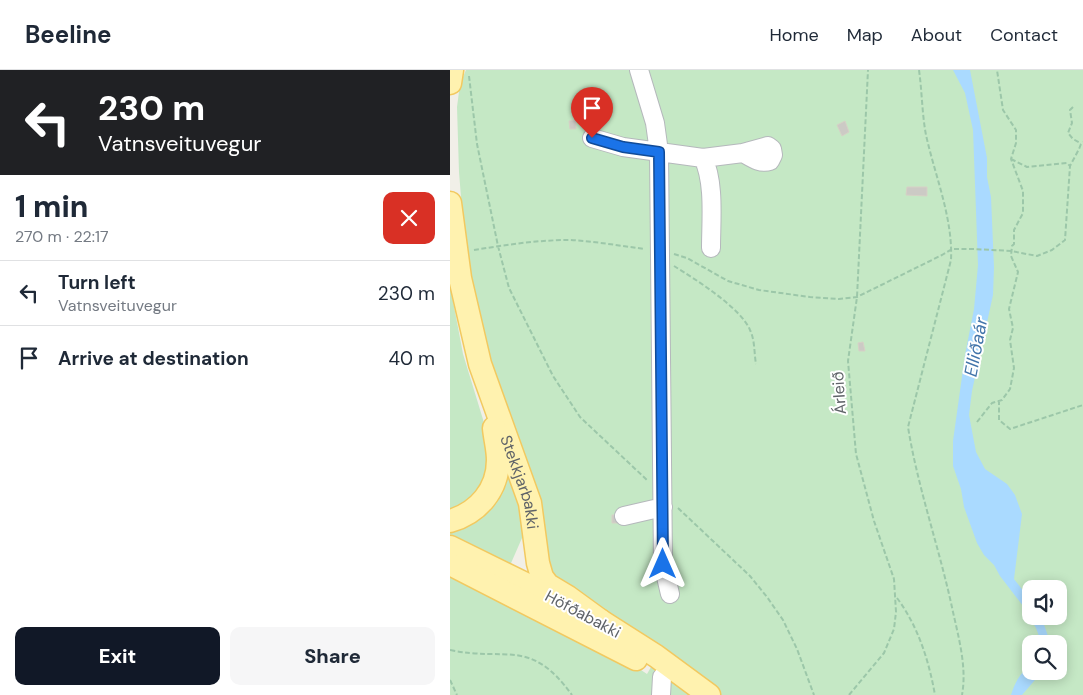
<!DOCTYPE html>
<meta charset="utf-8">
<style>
body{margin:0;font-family:"DM Sans",sans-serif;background:#f6f6f7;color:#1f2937;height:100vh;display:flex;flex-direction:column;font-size:19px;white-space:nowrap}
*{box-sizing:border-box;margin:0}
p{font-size:16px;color:#747a83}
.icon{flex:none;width:28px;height:28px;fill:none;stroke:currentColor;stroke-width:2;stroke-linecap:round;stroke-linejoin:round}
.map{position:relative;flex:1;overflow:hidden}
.panel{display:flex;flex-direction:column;background:#fff;width:450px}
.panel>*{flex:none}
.guide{background:#202124;color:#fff;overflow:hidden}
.buttons{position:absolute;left:572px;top:510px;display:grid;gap:10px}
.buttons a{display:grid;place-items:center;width:45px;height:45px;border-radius:10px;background:#fff;box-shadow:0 2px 12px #0003;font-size:25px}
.pin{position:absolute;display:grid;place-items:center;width:42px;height:42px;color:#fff;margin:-51px -21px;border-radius:50% 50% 50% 0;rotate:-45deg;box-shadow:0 0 5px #0007}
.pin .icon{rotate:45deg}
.me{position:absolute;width:55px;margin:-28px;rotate:0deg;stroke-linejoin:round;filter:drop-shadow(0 0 4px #0008)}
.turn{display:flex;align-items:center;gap:18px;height:105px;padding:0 15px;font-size:22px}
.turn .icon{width:65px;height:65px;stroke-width:2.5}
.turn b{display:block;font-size:35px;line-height:42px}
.round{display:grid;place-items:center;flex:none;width:52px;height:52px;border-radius:10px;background:#f6f6f7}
.head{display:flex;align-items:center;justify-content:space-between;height:85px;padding:0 15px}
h1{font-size:30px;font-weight:800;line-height:38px}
.action{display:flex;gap:10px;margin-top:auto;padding:10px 15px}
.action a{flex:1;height:58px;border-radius:10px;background:#111827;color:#fff;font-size:20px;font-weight:800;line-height:58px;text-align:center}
.action a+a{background:#f6f6f7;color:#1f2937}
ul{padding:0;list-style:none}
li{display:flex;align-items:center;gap:15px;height:65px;padding:0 15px;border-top:1px solid #e0e1e3}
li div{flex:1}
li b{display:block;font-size:19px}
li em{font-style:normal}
header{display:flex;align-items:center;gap:30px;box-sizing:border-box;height:70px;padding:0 25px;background:#fff;border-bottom:1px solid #e0e1e3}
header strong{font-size:24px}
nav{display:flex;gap:28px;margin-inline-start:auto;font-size:18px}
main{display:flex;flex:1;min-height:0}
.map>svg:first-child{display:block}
.green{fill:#c5e8c5;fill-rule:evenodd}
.water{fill:#aadaff}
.building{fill:#cccac5;stroke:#d6d1c6}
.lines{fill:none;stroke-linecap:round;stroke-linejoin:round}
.minor-casing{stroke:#b5b8bc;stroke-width:20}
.major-casing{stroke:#f2c960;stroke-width:25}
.path{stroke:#9cc7a9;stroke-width:2;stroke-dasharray:5 2.5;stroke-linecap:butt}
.minor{stroke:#fff;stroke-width:18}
.major{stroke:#fff2af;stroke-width:22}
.route-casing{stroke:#114b97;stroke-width:12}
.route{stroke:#1a73e8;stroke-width:9}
.labels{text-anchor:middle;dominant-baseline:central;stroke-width:4;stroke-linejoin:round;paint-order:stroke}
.street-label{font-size:16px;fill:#5f6368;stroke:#fff}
.water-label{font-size:18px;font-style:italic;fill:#4174aa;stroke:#fff}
</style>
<header>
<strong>Beeline</strong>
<nav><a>Home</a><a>Map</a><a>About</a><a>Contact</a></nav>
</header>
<main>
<section class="panel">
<div class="guide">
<div class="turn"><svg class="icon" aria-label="left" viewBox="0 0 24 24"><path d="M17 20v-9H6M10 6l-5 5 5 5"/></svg><div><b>230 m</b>Vatnsveituvegur</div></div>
</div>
<div class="head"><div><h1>1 min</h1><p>270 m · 22:17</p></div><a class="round" style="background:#d93025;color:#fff"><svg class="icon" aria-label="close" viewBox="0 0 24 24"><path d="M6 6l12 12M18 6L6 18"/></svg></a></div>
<ul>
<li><svg class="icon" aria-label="left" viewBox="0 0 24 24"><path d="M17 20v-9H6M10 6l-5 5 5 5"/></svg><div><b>Turn left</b><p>Vatnsveituvegur</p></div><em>230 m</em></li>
<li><svg class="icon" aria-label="arrive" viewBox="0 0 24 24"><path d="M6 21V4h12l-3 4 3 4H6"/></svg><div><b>Arrive at destination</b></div><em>40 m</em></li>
</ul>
<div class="action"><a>Exit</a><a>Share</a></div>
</section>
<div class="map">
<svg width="633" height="625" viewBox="0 0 633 625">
<rect width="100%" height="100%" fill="#f1efe8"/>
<!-- green -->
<path class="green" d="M16,0H633V625H0V499L182,594L197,604L208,585L106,517L43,307L15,177L9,102L7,37L10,14ZM581,519H609V546H581ZM581,574H609V601H581Z
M0,215L13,284L39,369L40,411L0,447Z
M52,374L74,450L72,468L58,500L0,471V457L16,454Z"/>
<!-- water -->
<path class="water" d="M503,0H520L537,88V107L541,127L544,197L543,225L522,321L519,345L526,382L535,399L557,414L565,425L572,444L564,509L581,531V546H591L599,569V574H592L586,558L573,536L550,506L544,495L534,485L527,473L514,437L511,419L503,396V371L515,285L524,239L528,195L523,60L515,23Z
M581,595V601H592L591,603L572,625H561C565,612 570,603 581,595Z"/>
<!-- building -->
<path class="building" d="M126,50V59H120L119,51Z
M395,51L399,62L392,66L387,55Z
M457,117H477V126L456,125Z
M413,272L415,281H409L408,273Z
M162,445H167L168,453H162Z"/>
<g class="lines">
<defs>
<path id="minor" d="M189,0L205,53L209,82L213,494L220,524
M142,68L173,77L253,88C265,112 261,151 261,178
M253,88L293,83L318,76L322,79L323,85L320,91C310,94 302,88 293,83
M174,446L213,437
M211,625L212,607"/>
<g id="major">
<path d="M0,13L2,0"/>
<path id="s1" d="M0,133L10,208L30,294L80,433L88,493L92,507L98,515L118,527L151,551"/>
<path d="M0,451C28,443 48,420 48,390C48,379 45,369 44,358"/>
<path d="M0,477L106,529"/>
<path d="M0,494L186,589"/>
<path d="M139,545L151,551L206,586L259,625"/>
</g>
</defs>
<!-- minor casing -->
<use href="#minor" class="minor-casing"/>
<!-- major casing -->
<use href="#major" class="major-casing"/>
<!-- path -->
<path class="path" d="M469,0C472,21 472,44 476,65C485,106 503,148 501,190L458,357C468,419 490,480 503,542C509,569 517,598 512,625
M19,6L27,74L48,176L59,218L103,306L130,347L197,410
M623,37L620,40L622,53L618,63L623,69L630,73
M561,89L577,97L617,93L620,96
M24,180C55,175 87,170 119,170C144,171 170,176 195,179
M224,184L237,188L278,211L309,220L360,227L389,229L407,227L492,185L502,179H524L561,181L587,186L602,180L615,170L620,96L629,79L631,74L633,72
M224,196C245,209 291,238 300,260C305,270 304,283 306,294
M549,330V350L560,359L633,335
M527,352L542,333L552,330L560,319L564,298L560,270L563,258L559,239L568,202L561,186L562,176L564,174V160L573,143V121L561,89L566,73V60L553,40L547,0
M228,438L300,506L317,527L333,550L347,579L364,625
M447,528C468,556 479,591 485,625
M0,580C57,592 80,567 122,625
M0,610L7,625
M399,625L434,583L444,559L446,542L444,509L424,451L406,384L398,291L407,227L418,0"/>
<!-- minor -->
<use href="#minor" class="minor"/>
<!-- major -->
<use href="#major" class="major"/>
</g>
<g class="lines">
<defs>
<path id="route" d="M142,68L173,77L209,82L213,494"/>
</defs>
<!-- route casing -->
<use href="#route" class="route-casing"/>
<!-- route -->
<use href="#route" class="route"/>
</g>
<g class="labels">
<!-- street labels -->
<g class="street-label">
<text transform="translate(389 323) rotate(-94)">Árleið</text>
<text stroke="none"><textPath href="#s1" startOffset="289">Stekkjarbakki</textPath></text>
<text transform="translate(133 544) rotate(28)">Höfðabakki</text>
</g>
<!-- water labels -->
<g class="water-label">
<text transform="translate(526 277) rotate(-79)">Elliðaár</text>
</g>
</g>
</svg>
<div class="buttons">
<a><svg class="icon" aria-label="sound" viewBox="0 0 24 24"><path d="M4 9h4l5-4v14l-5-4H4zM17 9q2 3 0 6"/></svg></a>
<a><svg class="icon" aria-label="search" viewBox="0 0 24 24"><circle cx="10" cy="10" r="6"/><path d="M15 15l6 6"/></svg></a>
</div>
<div class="pin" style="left:142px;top:68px;background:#d93025"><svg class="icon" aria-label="arrive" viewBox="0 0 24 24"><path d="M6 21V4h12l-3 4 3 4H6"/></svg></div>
<svg class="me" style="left:213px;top:494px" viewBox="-20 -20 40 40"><path d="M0-17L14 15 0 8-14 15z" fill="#1a73e8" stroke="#fff" stroke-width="4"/></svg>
</div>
</main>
